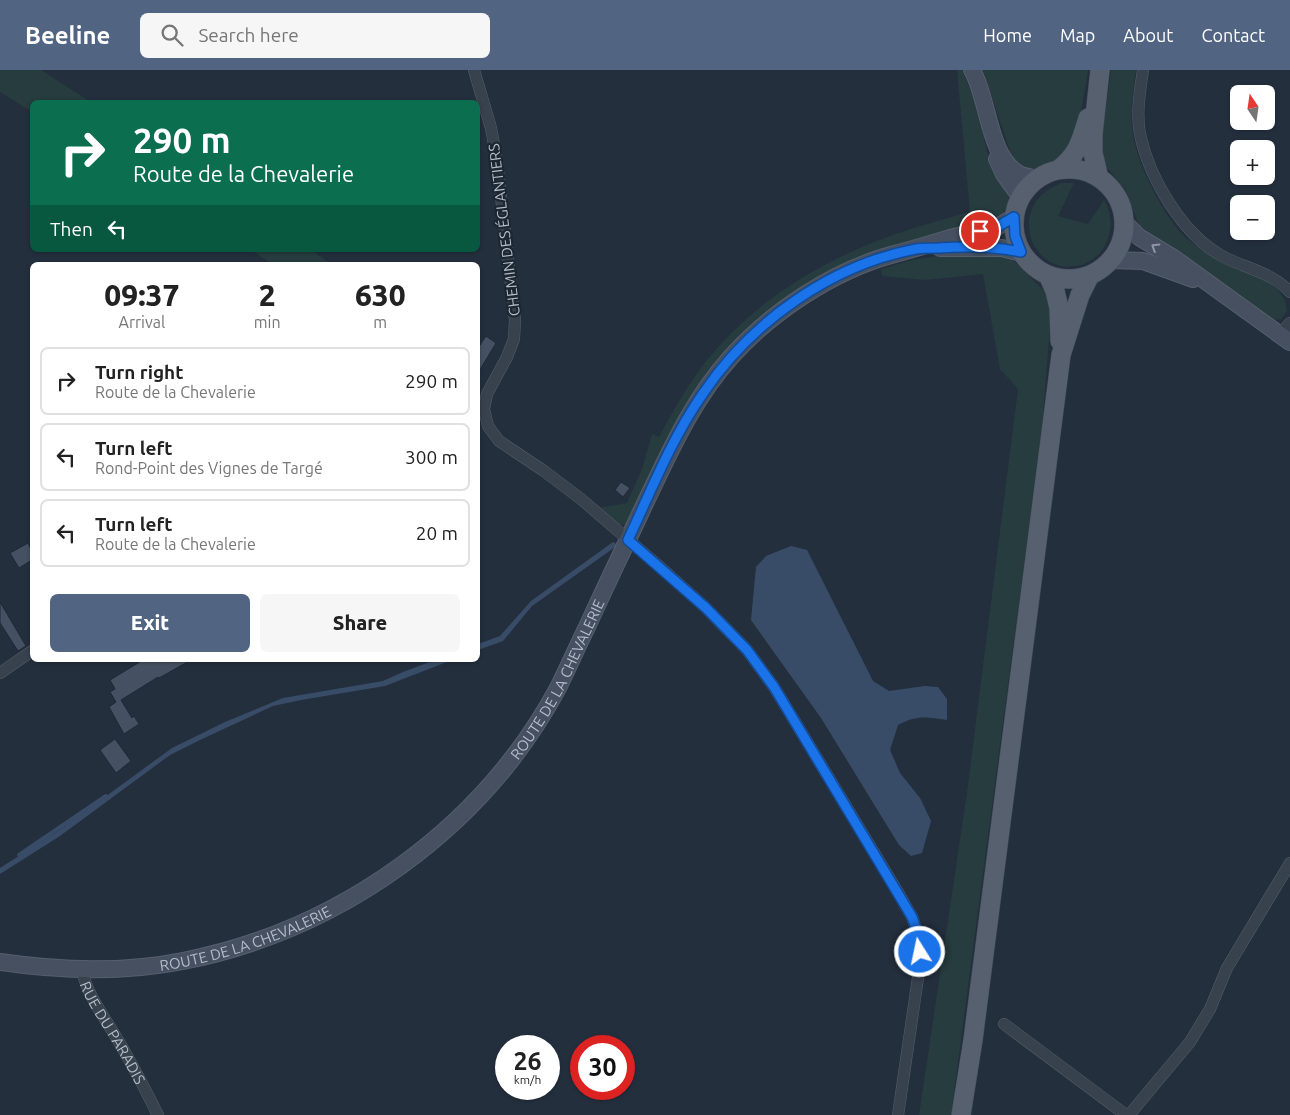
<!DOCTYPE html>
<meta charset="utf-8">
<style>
body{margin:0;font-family:Ubuntu,sans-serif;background:#f6f6f6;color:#222;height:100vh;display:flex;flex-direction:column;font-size:19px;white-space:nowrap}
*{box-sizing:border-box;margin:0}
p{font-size:16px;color:#767676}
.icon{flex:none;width:28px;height:28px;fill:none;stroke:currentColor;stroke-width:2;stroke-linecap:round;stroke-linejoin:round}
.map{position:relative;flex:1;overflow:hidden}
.drawer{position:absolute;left:30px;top:192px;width:450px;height:400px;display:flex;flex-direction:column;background:#fff;border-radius:8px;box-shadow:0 1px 4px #0004}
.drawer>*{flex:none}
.guide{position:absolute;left:30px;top:30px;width:450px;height:152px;border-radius:8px;box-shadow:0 1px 4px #0004;background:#0b6e4f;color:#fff;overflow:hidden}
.needle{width:32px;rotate:347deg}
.fabs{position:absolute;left:1230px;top:15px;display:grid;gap:10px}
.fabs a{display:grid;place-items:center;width:45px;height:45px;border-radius:8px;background:#fff;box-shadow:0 1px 4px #0004;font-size:25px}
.speed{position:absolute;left:495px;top:965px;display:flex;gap:10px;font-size:25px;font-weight:700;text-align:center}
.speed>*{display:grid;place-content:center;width:65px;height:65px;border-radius:50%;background:#fff;box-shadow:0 1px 4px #0004;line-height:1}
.speed small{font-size:12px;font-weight:400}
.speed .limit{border:8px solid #d22;background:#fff;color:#111}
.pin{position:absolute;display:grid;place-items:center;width:42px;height:42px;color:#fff;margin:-21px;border:2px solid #fff;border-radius:50%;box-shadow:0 1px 5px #0007}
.me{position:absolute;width:55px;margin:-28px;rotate:350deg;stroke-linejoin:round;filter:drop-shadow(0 0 4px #0008)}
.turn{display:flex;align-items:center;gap:18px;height:105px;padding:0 20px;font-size:22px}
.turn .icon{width:65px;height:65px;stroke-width:2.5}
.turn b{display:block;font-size:35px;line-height:42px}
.then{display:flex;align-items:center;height:48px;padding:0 20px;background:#0003;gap:10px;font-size:19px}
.eta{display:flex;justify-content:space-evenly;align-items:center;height:85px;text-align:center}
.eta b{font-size:30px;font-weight:800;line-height:35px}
.button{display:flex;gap:10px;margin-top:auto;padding:10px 20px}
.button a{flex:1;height:58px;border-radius:8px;background:#516482;color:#fff;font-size:20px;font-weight:800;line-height:58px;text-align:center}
.button a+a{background:#f6f6f6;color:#222}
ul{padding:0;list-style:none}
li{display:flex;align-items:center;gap:15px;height:68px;margin:0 10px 8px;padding:0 10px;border:2px solid #e0e0e0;border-radius:8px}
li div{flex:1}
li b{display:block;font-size:19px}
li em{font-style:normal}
header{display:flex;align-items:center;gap:30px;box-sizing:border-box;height:70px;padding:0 25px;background:#516482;color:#fff}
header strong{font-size:24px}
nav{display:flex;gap:28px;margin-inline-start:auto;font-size:18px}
.search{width:350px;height:45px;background:#f6f6f6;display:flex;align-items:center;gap:12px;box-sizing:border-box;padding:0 18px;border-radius:8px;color:#767676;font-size:19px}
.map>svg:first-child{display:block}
.green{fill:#263c3f}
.water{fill:#394c67}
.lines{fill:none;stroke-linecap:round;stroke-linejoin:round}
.stream{stroke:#394c67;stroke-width:4}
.building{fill:#455162;stroke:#1f2835}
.street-casing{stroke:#565f6c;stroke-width:12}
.secondary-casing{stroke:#565f6c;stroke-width:18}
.primary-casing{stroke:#414a57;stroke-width:20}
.street{stroke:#38414e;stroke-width:11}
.secondary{stroke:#465061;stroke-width:16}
.primary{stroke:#56606e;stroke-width:19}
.oneway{stroke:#8e96a5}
.route-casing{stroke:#114b97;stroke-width:12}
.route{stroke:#1a73e8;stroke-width:9}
.labels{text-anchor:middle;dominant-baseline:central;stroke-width:4.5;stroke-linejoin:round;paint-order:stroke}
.street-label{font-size:15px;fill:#b4bcc9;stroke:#1d2633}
</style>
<header>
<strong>Beeline</strong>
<div class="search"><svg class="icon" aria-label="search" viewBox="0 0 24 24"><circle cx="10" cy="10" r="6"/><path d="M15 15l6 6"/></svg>Search here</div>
<nav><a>Home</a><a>Map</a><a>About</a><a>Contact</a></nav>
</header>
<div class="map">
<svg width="1290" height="1045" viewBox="0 0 1290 1045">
<rect width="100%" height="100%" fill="#242f3e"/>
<!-- green -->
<path class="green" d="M0,0H41L91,32H32V42L0,22Z
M957,0H962L974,28L991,97L1006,122L1009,129L1008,135L1003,143L989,150L919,168L873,183L814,211L683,340L668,367L626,455L618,454L599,438L627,433L642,399L652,364L659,367C671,345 683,323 698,302C746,236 817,192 893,165C918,156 945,149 970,142Z
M983,0H1088L1081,43L1075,65L1060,89L1033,99L1022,98L1013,90Z
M1111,0H1136C1134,19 1130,38 1132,57C1134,89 1163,146 1186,168C1198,178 1211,186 1224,193C1246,203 1286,212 1287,241L1281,249L1275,250L1269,248L1139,155L1125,119L1108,99L1104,92L1102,84L1101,72Z
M1062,113H1074L1058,146L1088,154L1104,130C1112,144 1113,159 1106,173C1102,184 1092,191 1081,195C1030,209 1004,133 1062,113Z
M251,180H312L332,195H274Z
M945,185L1005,186L1014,191L1044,221L1049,231L1051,243L1043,346L1030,448L951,1045H919L967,723L1018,319L1000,299L983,204L926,210L882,206L881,199L912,190Z"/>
<!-- water -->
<path class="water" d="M613,472L618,475L532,536L503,571L478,580V574L500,566L531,531Z
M791,476L807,480L873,611L889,621L925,616L938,617L947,629V650C927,647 917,645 898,655L890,680L900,703L920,728L931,751L922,783L911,786L899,775L821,648L751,550L756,497L766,486Z
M435,590H452L385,616L301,630L273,636L200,670L170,685L60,766L0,804V798L57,762L172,678L225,652L283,628L383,611L403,602Z"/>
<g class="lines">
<!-- stream -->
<path class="stream" d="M19,785L106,726"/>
</g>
<!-- building -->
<path class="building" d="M486,266L496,273L478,303V278Z
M621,412L630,418L623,427L615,420Z
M28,473L32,481V490L19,498L10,483Z
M0,532L26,576L18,581L0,553Z
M143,590H191L159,608L158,607L121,630L132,648L134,646L139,654L124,664L109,637L116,632L110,622L115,619L110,610Z
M115,669L131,691L116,703L100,680Z"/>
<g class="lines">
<defs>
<g id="street">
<path d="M474,0L491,58L497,91L515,250L514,269L507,287L487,324L484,339L488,356L499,371L544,401L581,429L660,497L706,538L747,580L774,617L896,819L912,847L920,870V894L898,1045"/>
<path d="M1143,0C1140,21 1136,43 1140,64C1149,108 1183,166 1224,187C1245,198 1273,203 1290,222"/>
<path d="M1280,264L1290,253"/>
<path d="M0,603L32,581"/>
<path id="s1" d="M82,900C87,924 101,942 113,962C130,989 144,1017 158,1045"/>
<path d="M1004,954L1126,1045"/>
<path d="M1129,1045L1190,972L1210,939L1227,898L1290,793"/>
</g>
<g id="secondary">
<path d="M972,0C989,29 988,87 1019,104C1024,107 1032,107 1038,109"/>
<path d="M997,89L1004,104L1021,128"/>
<path d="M1125,153L1139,167L1175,189L1290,272"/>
<path d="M940,178H1002L1021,183"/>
<path d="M1111,190L1143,191L1193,209"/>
<path id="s2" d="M0,892C61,901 123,903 183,891C340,860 482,759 558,618C568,598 577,577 587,557C607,513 628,470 648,427C672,377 694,328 731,287C771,242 833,201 891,185C910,180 930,174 950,168C965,164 982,163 996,157C1002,155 1008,150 1014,147"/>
</g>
<path id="primary" d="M1014 154a55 55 0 1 1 110 0a55 55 0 1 1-110 0Z
M1058,100C1078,85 1081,71 1088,48
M1099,108L1093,83V64L1100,0
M1048,205L1055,221L1059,238L1060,271
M961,1045L973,970L1061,285L1080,225L1090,205"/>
</defs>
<!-- street casing -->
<use href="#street" class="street-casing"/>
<!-- secondary casing -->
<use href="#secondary" class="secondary-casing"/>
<!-- primary casing -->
<use href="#primary" class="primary-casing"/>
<!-- street -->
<use href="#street" class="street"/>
<!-- secondary -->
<use href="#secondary" class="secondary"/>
<!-- primary -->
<use href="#primary" class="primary"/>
</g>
<!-- one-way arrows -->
<defs><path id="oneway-chevron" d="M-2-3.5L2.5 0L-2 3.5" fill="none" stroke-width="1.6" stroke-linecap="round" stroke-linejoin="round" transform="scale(1.25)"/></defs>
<use class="oneway" href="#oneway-chevron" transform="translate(1155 177) rotate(-148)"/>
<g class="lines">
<defs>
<path id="route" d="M920,882V870L912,847L774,617L747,580L706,538L628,470C651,421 671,370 702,325C750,253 830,195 916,179C923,178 931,178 938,178C966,176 994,176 1021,182L1015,166L1014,147L997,157L980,161"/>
</defs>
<!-- route casing -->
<use href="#route" class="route-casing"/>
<!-- route -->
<use href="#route" class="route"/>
</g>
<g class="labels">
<!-- street labels -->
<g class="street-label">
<text transform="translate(504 160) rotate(-97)">CHEMIN DES ÉGLANTIERS</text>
<text stroke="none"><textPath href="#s2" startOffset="670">ROUTE DE LA CHEVALERIE</textPath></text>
<text stroke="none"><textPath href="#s2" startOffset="250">ROUTE DE LA CHEVALERIE</textPath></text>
<text stroke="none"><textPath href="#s1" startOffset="70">RUE DU PARADIS</textPath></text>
</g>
</g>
</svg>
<div class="fabs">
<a><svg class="needle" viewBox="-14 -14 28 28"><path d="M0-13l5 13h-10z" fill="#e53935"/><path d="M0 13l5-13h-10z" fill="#767676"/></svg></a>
<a>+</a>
<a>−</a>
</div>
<div class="speed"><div>26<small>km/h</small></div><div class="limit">30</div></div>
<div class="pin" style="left:980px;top:161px;background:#d93025"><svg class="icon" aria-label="arrive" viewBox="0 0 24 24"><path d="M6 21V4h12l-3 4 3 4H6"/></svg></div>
<svg class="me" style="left:920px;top:882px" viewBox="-20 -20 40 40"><circle r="17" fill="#1a73e8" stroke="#fff" stroke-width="3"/><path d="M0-11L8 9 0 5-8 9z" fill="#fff"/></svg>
<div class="guide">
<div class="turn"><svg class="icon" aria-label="right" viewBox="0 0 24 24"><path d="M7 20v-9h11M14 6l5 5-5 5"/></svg><div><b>290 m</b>Route de la Chevalerie</div></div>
<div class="then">Then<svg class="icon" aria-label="left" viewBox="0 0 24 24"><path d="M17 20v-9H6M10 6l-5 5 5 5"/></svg></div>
</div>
<section class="drawer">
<div class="eta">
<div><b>09:37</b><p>Arrival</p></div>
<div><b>2</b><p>min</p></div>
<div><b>630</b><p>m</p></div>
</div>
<ul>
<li><svg class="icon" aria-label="right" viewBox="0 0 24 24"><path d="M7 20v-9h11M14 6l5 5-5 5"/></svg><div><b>Turn right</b><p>Route de la Chevalerie</p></div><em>290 m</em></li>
<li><svg class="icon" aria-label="left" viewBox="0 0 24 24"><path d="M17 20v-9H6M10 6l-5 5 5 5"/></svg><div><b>Turn left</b><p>Rond-Point des Vignes de Targé</p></div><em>300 m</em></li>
<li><svg class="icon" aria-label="left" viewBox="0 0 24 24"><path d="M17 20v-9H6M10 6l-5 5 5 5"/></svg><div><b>Turn left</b><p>Route de la Chevalerie</p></div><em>20 m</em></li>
</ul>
<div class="button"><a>Exit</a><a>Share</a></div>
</section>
</div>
